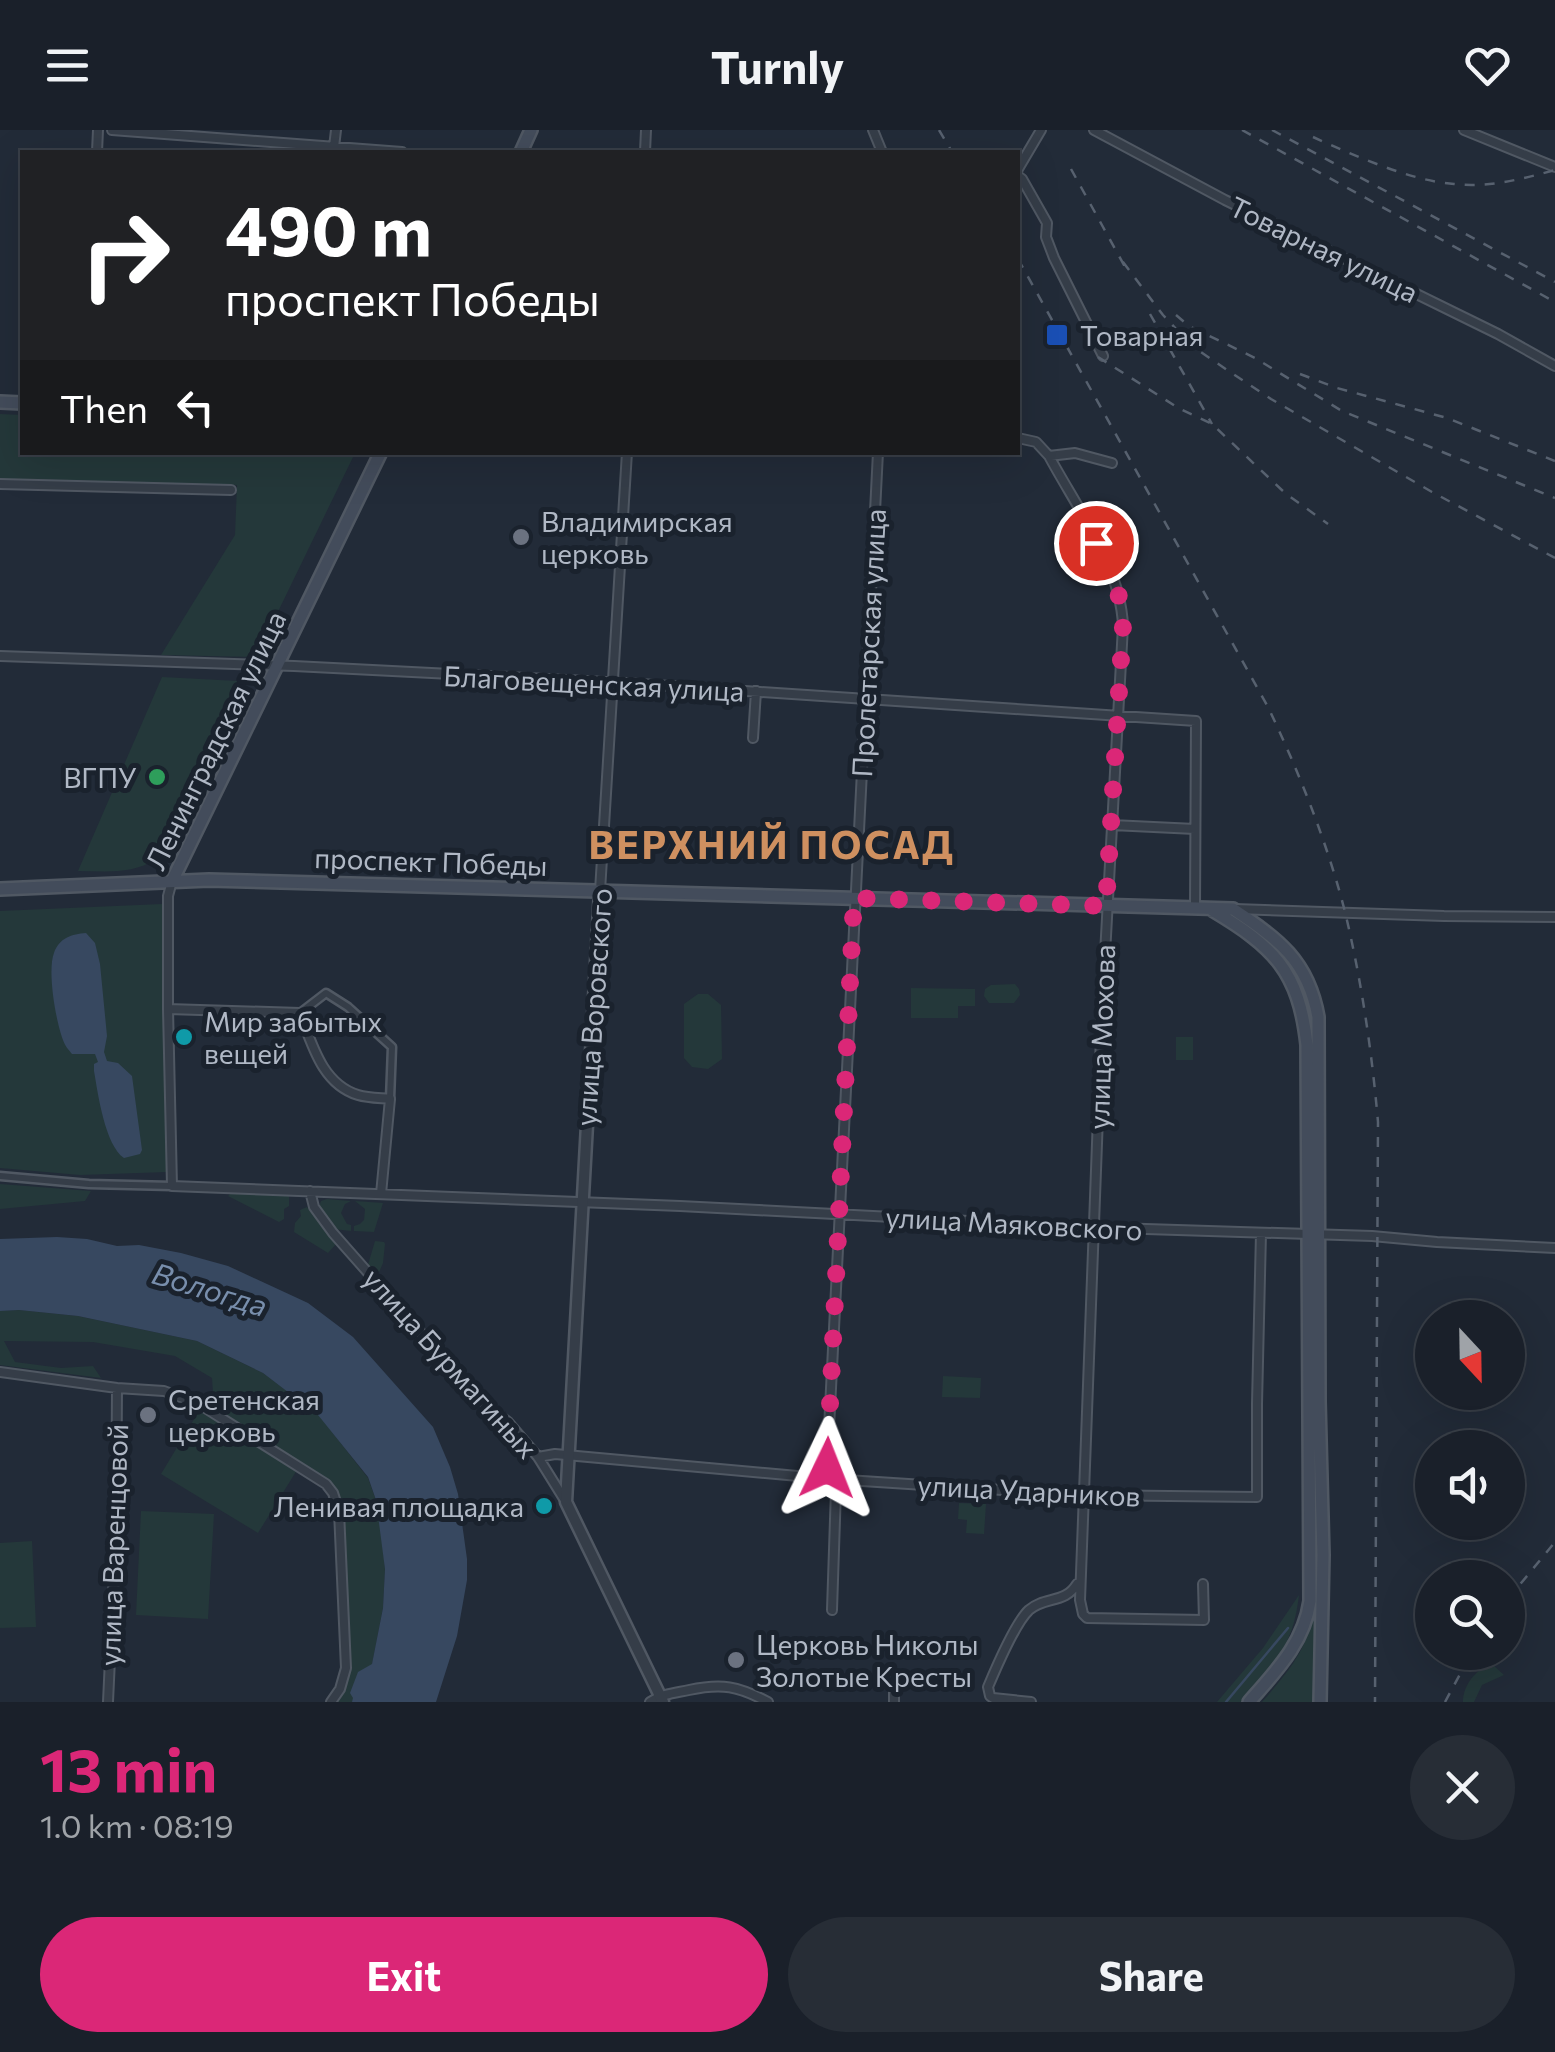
<!DOCTYPE html>
<meta charset="utf-8">
<style>
body{margin:0;font-family:Commissioner,sans-serif;background:#272d36;color:#f1f3f6;height:100vh;display:flex;flex-direction:column;font-size:38px;white-space:nowrap}
*{box-sizing:border-box;margin:0}
p{font-size:32px;color:#9fa3a8}
.icon{flex:none;width:55px;height:55px;fill:none;stroke:currentColor;stroke-width:2;stroke-linecap:round;stroke-linejoin:round}
.map{position:relative;height:1572px;overflow:hidden}
.details{display:flex;flex-direction:column;background:#1a202a;flex:1}
.details>*{flex:none}
.banner{position:absolute;left:20px;top:20px;width:1000px;height:305px;border-radius:0px;box-shadow:0 10px 40px #0002,0 0 0 2px #383e47;background:#202124;color:#fff;overflow:hidden}
.needle{width:65px;rotate:158deg}
.controls{position:absolute;left:1415px;top:1170px;display:grid;gap:20px}
.controls a{display:grid;place-items:center;width:110px;height:110px;border-radius:50%;background:#1a202a;box-shadow:0 10px 40px #0002,0 0 0 2px #383e47;font-size:50px}
.pin{position:absolute;display:grid;place-items:center;width:85px;height:85px;color:#fff;margin:-42px;border:5px solid #fff;border-radius:50%;box-shadow:0 2px 10px #0007}
.me{position:absolute;width:110px;margin:-55px;rotate:2deg;stroke-linejoin:round;filter:drop-shadow(0 0 8px #0008)}
.turn{display:flex;align-items:center;gap:35px;height:210px;padding:0 40px;font-size:45px}
.turn .icon{width:130px;height:130px;stroke-width:2.5}
.turn b{display:block;font-size:70px;line-height:85px}
.then{display:flex;align-items:center;height:95px;padding:0 40px;background:#0003;gap:20px;font-size:38px}
.round{display:grid;place-items:center;flex:none;width:105px;height:105px;border-radius:52px;background:#272d36}
.headline{display:flex;align-items:center;justify-content:space-between;height:170px;padding:0 40px}
h1{font-size:60px;font-weight:700;line-height:75px;color:#db2777}
.action{display:flex;gap:20px;margin-top:auto;padding:20px 40px}
.action a{flex:1;height:115px;border-radius:60px;background:#db2777;color:#fff;font-size:40px;font-weight:700;line-height:115px;text-align:center}
.action a+a{background:#272d36;color:#f1f3f6}
header{display:flex;justify-content:space-between;align-items:center;height:130px;padding:0 40px;background:#1a202a;font-size:45px;font-weight:700}
.map>svg:first-child{display:block}
.green{fill:#24383a}
.water{fill:#374860}
.lines{fill:none;stroke-linecap:round;stroke-linejoin:round}
.stream{stroke:#374860;stroke-width:2.5}
.pedestrian-casing{stroke:#505863;stroke-width:11}
.minor-casing{stroke:#505863;stroke-width:12}
.tertiary-casing{stroke:#505863;stroke-width:15}
.secondary-casing{stroke:#505863;stroke-width:16}
.pedestrian{stroke:#353d48;stroke-width:6}
.minor{stroke:#353d48;stroke-width:8}
.tertiary{stroke:#353d48;stroke-width:10}
.secondary{stroke:#434c5b;stroke-width:11}
.rail{stroke:#57616f;stroke-width:2.5;stroke-dasharray:10 10;stroke-linecap:butt}
.route{stroke:#db2777;stroke-width:18;stroke-dasharray:0 32.4}
.transit-dot{fill:#1a4fb4;stroke:#1a222d;stroke-width:4}
.worship-dot{fill:#6b7280;stroke:#1a222d;stroke-width:4}
.leisure-dot{fill:#2e9e5b;stroke:#1a222d;stroke-width:4}
.culture-dot{fill:#0f9aa8;stroke:#1a222d;stroke-width:4}
.labels{text-anchor:middle;dominant-baseline:central;stroke-width:10;stroke-linejoin:round;paint-order:stroke}
.street-label{font-size:28px;fill:#b0b8c5;stroke:#1a222d}
.poi-label{font-size:28px;fill:#b0b8c5;stroke:#1a222d;text-anchor:start}
.water-label{font-size:30px;font-style:italic;fill:#788eac;stroke:#1a222d}
.district-label{font-size:38px;font-weight:bold;letter-spacing:2.5px;fill:#cf9060;stroke:#1a222d}
</style>
<header><svg class="icon" aria-label="menu" viewBox="0 0 24 24"><path d="M4 6h16M4 12h16M4 18h16"/></svg>Turnly<svg class="icon" aria-label="heart" viewBox="0 0 24 24"><path d="M12 20l-8-8c-3-5 5-10 8-4 3-6 11-1 8 4z"/></svg></header>
<div class="map">
<svg width="1555" height="1572" viewBox="0 0 1555 1572">
<rect width="100%" height="100%" fill="#222b38"/>
<!-- green -->
<path class="green" d="M0,284L22,285V322L355,323L256,527L161,525L235,405L237,355L0,349Z
M162,547L238,551L243,555L242,562L156,729C132,745 105,741 78,741Z
M162,774L167,1042L80,1045L0,1038V781Z
M1015,854L1019,859L1020,865L1014,873H989L984,866L985,859L991,855Z
M911,858L975,859V876H958V888H911Z
M698,864H708L721,875L722,929L708,939L692,937L684,928V874Z
M1176,907H1193V930H1176Z
M0,1054L91,1061L85,1071L0,1079Z
M231,1063L289,1065V1076L284,1079V1089L279,1092L228,1066Z
M327,1069L351,1071L345,1074L341,1083L347,1094L351,1095V1101L333,1099L319,1077L321,1071Z
M355,1071L383,1073L374,1102L354,1101V1096L360,1094L364,1090L365,1079Z
M307,1077L337,1113L328,1123L294,1102L295,1093L301,1086L300,1080Z
M375,1111L384,1112L385,1114L383,1133L376,1149L367,1138Z
M19,1180L78,1186L197,1211L263,1243L318,1284L368,1348L376,1370L382,1406L385,1439L383,1478L372,1535L352,1572H336L342,1560L349,1538V1503L343,1381C339,1365 332,1355 319,1344L214,1277L212,1248L175,1226L93,1212L4,1211L15,1232L61,1238L93,1236L101,1248L0,1235V1181Z
M943,1246L981,1248L980,1268L942,1267Z
M199,1281L297,1340L258,1403L161,1344Z
M959,1373L986,1374L984,1404L966,1403L967,1390L958,1389Z
M141,1381L214,1384L208,1489L136,1485Z
M32,1411L36,1497L0,1498V1413Z
M1299,1465C1293,1518 1274,1533 1241,1572H1217L1263,1518Z
M1317,1472L1315,1572H1262C1294,1535 1306,1521 1317,1472Z
M1492,1534L1504,1545L1482,1555L1474,1572H1463C1463,1555 1476,1539 1492,1534Z"/>
<!-- water -->
<path class="water" d="M86,803L95,813L100,834L107,906L104,922L107,931L118,933L132,946L142,1020L140,1024L124,1028C105,1015 98,964 94,941V934L98,932L95,924H72C68,919 65,916 63,910C56,892 47,841 54,823C59,808 72,804 86,803Z
M57,1107L87,1109L117,1116L139,1115L181,1123L228,1136L308,1173L353,1207L433,1297L450,1337L458,1364L467,1429V1450L457,1506L436,1572H352L353,1568L350,1563L358,1542L372,1534L383,1478L385,1439L376,1370L368,1347L318,1285L263,1243L197,1211L78,1186L19,1180L0,1181V1109Z"/>
<g class="lines">
<!-- stream -->
<path class="stream" d="M1226,1572L1288,1498"/>
<defs>
<path id="pedestrian" d="M300,883L326,863L348,877L392,917L390,969
M0,1046L89,1054L172,1056"/>
<path id="minor" d="M112,0L402,22
M873,0L882,22
M1094,0L1225,70L1498,204L1555,236
M1464,0L1555,37
M334,17L336,0
M97,22L98,0
M645,22L646,0
M1018,39L1041,0
M1018,46L1022,49L1047,93L1046,107L1054,128L1103,226
M1018,308L1036,312L1049,326L1075,323L1112,333
M1049,326C1077,378 1121,437 1123,496L1102,879L1080,1470L1083,1484L1087,1488L1204,1490L1203,1454
M0,354L231,360
M0,526L294,536L626,553L1196,591L1195,778
M753,608L756,561
M1112,695L1195,699
M172,751L168,766V879L172,1056L680,1076L1083,1097L1372,1106L1437,1112L1555,1118
M600,761L627,322
M1235,779L1444,786L1555,787
M168,879L300,883C312,914 322,954 358,965C368,968 380,968 390,969L381,1064
M310,1061L314,1077L333,1103L438,1222L464,1256L508,1292L538,1327L566,1372
M0,1242L117,1258L164,1261L199,1274L326,1354L333,1363L339,1381L346,1538L340,1559L331,1572
M538,1327L555,1324L831,1349L955,1357L1082,1365L1257,1367V1274L1261,1103
M832,1480L836,1359L827,1338L878,322
M108,1572L116,1400L117,1258
M650,1572C662,1564 675,1563 689,1560C722,1553 738,1556 768,1572
M894,1572V1559
M1031,1572L993,1568L990,1566L988,1557C996,1538 1015,1493 1029,1480C1045,1466 1065,1474 1077,1454"/>
<path id="tertiary" d="M600,761L566,1372L663,1572"/>
<path id="secondary" d="M521,22L531,0
M0,272L22,273
M172,751L381,322
M0,759L209,750L1233,779C1278,809 1308,830 1318,887L1319,1271L1323,1425L1320,1572
M1212,780C1274,817 1299,841 1307,915L1310,1471C1304,1513 1276,1541 1249,1572"/>
</defs>
<!-- pedestrian casing -->
<use href="#pedestrian" class="pedestrian-casing"/>
<!-- minor casing -->
<use href="#minor" class="minor-casing"/>
<!-- tertiary casing -->
<use href="#tertiary" class="tertiary-casing"/>
<!-- secondary casing -->
<use href="#secondary" class="secondary-casing"/>
<!-- pedestrian -->
<use href="#pedestrian" class="pedestrian"/>
<!-- minor -->
<use href="#minor" class="minor"/>
<!-- tertiary -->
<use href="#tertiary" class="tertiary"/>
<!-- secondary -->
<use href="#secondary" class="secondary"/>
<!-- rail -->
<path class="rail" d="M939,0L952,22
M1242,0L1555,172
M1272,0L1555,152
M1313,7C1353,25 1411,51 1454,54C1488,58 1522,49 1555,40
M1071,39L1129,144
M1018,129L1268,577C1299,642 1329,717 1346,786C1362,854 1372,923 1378,992L1375,1572
M1123,132L1163,185L1192,216L1230,242L1271,269L1432,362L1555,428
M1150,184L1212,294
M1176,185L1189,196L1255,228L1342,281L1555,368
M1098,227L1180,279L1212,294L1285,363L1328,394
M1300,244L1337,258L1447,288L1555,331
M1508,1469L1555,1412
M1445,1572L1472,1522"/>
</g>
<g class="lines">
<!-- route -->
<path class="route" d="M827,1338L854,768L1106,776L1123,496C1122,464 1111,440 1096,413"/>
</g>
<!-- markers -->
<rect class="transit-dot" x="1045" y="193" width="24" height="24" rx="5"/>
<g class="worship-dot">
<circle cx="521" cy="407" r="10"/>
<circle cx="148" cy="1285" r="10"/>
<circle cx="736" cy="1530" r="10"/>
</g>
<circle class="leisure-dot" cx="157" cy="647" r="10"/>
<g class="culture-dot">
<circle cx="184" cy="907" r="10"/>
<circle cx="544" cy="1376" r="10"/>
</g>
<g class="labels">
<!-- street labels -->
<g class="street-label">
<text transform="translate(1324 119) rotate(26)">Товарная улица</text>
<text transform="translate(868 513) rotate(-87)">Пролетарская улица</text>
<text transform="translate(594 553) rotate(3)">Благовещенская улица</text>
<text transform="translate(215 610) rotate(-64)">Ленинградская улица</text>
<text transform="translate(431 731) rotate(2)">проспект Победы</text>
<text transform="translate(593 877) rotate(-86)">улица Воровского</text>
<text transform="translate(1101 907) rotate(-88)">улица Мохова</text>
<text transform="translate(1014 1093) rotate(3)">улица Маяковского</text>
<text transform="translate(451 1233) rotate(48)">улица Бурмагиных</text>
<text transform="translate(1029 1360) rotate(3)">улица Ударников</text>
<text transform="translate(113 1415) rotate(-88)">улица Варенцовой</text>
</g>
<!-- poi labels -->
<g class="poi-label">
<text x="1080" y="205">Товарная</text>
<text x="541" y="391">Владимирская<tspan x="541" dy="32">церковь</tspan></text>
<text x="137" y="647" text-anchor="end">ВГПУ</text>
<text x="204" y="891">Мир забытых<tspan x="204" dy="32">вещей</tspan></text>
<text x="168" y="1269">Сретенская<tspan x="168" dy="32">церковь</tspan></text>
<text x="524" y="1376" text-anchor="end">Ленивая площадка</text>
<text x="756" y="1514">Церковь Николы<tspan x="756" dy="32">Золотые Кресты</tspan></text>
</g>
<!-- water labels -->
<g class="water-label">
<text transform="translate(210 1158) rotate(17)">Вологда</text>
</g>
<!-- district labels -->
<g class="district-label">
<text x="772" y="713">ВЕРХНИЙ ПОСАД</text>
</g>
</g>
</svg>
<div class="controls">
<a><svg class="needle" viewBox="-14 -14 28 28"><path d="M0-13l5 13h-10z" fill="#e53935"/><path d="M0 13l5-13h-10z" fill="#9fa3a8"/></svg></a>
<a><svg class="icon" aria-label="sound" viewBox="0 0 24 24"><path d="M4 9h4l5-4v14l-5-4H4zM17 9q2 3 0 6"/></svg></a>
<a><svg class="icon" aria-label="search" viewBox="0 0 24 24"><circle cx="10" cy="10" r="6"/><path d="M15 15l6 6"/></svg></a>
</div>
<div class="pin" style="left:1096px;top:413px;background:#d93025"><svg class="icon" aria-label="arrive" viewBox="0 0 24 24"><path d="M6 21V4h12l-3 4 3 4H6"/></svg></div>
<svg class="me" style="left:827px;top:1338px" viewBox="-20 -20 40 40"><path d="M0-17L14 15 0 8-14 15z" fill="#db2777" stroke="#fff" stroke-width="4"/></svg>
<div class="banner">
<div class="turn"><svg class="icon" aria-label="right" viewBox="0 0 24 24"><path d="M7 20v-9h11M14 6l5 5-5 5"/></svg><div><b>490 m</b>проспект Победы</div></div>
<div class="then">Then<svg class="icon" aria-label="left" viewBox="0 0 24 24"><path d="M17 20v-9H6M10 6l-5 5 5 5"/></svg></div>
</div>
</div>
<section class="details">
<div class="headline"><div><h1>13 min</h1><p>1.0 km · 08:19</p></div><a class="round"><svg class="icon" aria-label="close" viewBox="0 0 24 24"><path d="M6 6l12 12M18 6L6 18"/></svg></a></div>
<div class="action"><a>Exit</a><a>Share</a></div>
</section>
